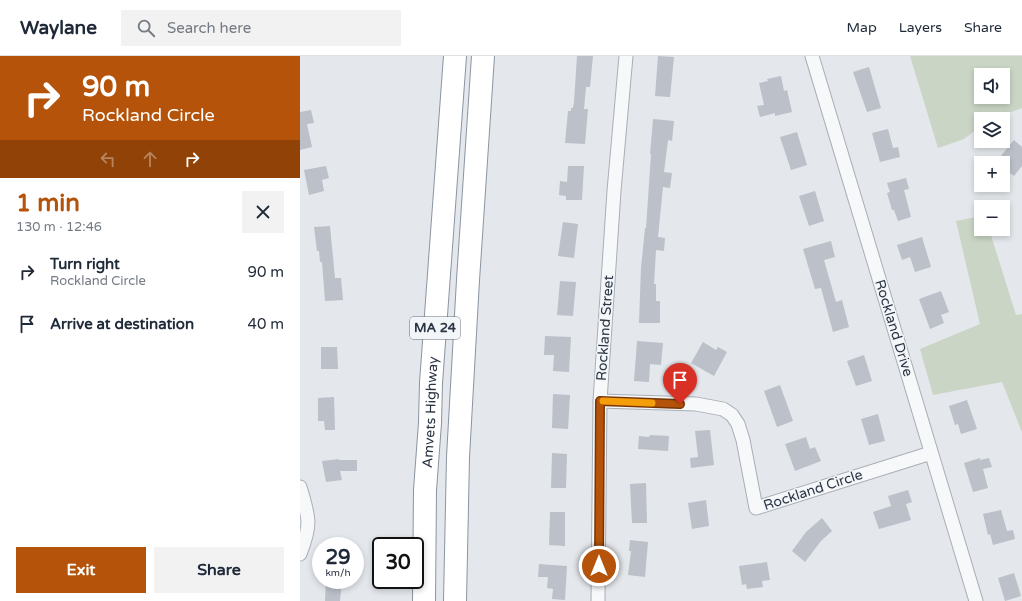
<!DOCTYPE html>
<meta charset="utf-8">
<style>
body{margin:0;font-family:"Varela Round",sans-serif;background:#f2f2f3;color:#1f2937;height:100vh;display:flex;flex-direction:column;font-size:15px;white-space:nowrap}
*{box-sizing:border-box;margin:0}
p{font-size:13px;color:#747a83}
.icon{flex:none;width:22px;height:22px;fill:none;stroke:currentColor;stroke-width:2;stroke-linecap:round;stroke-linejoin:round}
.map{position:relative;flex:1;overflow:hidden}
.panel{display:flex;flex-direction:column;background:#fff;width:300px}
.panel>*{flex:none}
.guide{background:#b45309;color:#fff;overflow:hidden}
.buttons{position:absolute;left:674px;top:12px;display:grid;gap:8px}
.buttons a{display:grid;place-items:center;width:36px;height:36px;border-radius:0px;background:#fff;box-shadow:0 2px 6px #0003;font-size:20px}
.speed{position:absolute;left:12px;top:481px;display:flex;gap:8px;font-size:20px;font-weight:700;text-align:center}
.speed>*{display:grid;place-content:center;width:52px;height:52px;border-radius:50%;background:#fff;box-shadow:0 2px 6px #0003;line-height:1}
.speed small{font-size:10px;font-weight:400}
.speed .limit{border:2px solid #111;border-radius:6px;background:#fff;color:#111}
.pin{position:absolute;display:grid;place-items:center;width:34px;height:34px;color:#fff;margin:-41px -17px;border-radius:50% 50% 50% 0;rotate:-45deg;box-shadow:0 0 4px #0007}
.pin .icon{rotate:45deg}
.me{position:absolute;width:44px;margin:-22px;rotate:0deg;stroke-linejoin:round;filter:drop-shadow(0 0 3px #0008)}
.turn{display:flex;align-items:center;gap:14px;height:84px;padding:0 16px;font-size:18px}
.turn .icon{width:52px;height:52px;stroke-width:2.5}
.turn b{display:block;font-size:28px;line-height:34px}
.lanes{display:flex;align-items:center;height:38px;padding:0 16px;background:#0003;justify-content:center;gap:20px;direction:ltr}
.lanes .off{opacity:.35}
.round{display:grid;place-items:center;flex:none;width:42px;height:42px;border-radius:0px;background:#f2f2f3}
.overview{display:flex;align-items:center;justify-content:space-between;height:68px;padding:0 16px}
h1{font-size:24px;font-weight:700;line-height:30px;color:#b45309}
.primary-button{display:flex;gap:8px;margin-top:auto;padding:8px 16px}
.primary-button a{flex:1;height:46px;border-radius:0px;background:#b45309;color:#fff;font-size:16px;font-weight:700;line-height:46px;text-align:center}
.primary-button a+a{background:#f2f2f3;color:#1f2937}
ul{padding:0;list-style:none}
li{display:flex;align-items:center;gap:12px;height:52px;padding:0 16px}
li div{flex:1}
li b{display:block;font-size:15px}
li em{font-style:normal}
header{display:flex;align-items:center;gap:24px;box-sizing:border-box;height:56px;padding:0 20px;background:#fff;border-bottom:1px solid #e0e1e3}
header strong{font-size:19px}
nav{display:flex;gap:22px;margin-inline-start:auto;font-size:14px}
.search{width:280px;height:36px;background:#f2f2f3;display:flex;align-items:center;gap:10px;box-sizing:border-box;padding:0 14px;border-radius:0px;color:#747a83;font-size:15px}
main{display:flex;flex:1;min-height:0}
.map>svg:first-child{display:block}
.green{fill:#cad5c5;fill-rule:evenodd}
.building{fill:#bbc0c9}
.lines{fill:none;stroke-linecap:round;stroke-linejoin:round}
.street-casing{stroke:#a9aeb6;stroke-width:15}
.highway-casing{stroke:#8b95a2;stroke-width:24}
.street{stroke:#f6f8fa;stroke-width:13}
.highway{stroke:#fff;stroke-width:22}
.route-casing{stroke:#753606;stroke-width:10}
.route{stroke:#b45309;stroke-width:7}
.slow{stroke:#f59e0b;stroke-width:7}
.labels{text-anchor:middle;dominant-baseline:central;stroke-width:3;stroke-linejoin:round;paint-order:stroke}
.shield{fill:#f3f6f9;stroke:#676f7a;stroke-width:1}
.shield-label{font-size:13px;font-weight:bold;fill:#2b3544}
.street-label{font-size:14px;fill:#2b3544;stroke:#f3f6f9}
</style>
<header>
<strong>Waylane</strong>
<div class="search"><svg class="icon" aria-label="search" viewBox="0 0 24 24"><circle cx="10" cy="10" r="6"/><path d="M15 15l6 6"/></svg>Search here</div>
<nav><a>Map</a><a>Layers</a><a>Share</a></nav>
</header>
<main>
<section class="panel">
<div class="guide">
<div class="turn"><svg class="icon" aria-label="right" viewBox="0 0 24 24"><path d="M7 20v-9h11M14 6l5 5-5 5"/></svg><div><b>90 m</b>Rockland Circle</div></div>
<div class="lanes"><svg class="icon off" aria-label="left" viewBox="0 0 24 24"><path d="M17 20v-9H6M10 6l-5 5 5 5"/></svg><svg class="icon off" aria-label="ahead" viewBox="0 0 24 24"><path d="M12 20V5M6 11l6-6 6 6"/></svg><svg class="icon" aria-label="right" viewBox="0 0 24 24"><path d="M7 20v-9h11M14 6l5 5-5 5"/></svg></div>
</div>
<div class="overview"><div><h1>1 min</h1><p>130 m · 12:46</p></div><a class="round"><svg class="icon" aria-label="close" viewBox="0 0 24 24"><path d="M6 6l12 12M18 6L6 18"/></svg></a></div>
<ul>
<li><svg class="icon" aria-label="right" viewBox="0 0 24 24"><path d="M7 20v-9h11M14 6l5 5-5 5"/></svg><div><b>Turn right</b><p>Rockland Circle</p></div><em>90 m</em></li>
<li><svg class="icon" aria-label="arrive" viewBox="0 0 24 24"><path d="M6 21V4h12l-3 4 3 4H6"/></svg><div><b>Arrive at destination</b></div><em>40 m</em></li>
</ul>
<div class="primary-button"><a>Exit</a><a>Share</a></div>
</section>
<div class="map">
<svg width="722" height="545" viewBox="0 0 722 545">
<rect width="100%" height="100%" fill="#e4e7eb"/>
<!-- green -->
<path class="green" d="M610,0H722V52L694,63H681V70L664,83L638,92ZM681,19H703V41H681Z
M681,160V173H689L716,259L722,258V376L702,326L633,339L620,293L680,268L656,165Z"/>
<!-- building -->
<path class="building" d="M277,0H293L290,31H286L284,53H288L285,88L265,87L268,55H271V52H273L274,46Z
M358,0L374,1L370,41L355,40Z
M569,11L581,52L567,56L553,16Z
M481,20L484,35L487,34L492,56L475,60V57L460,61L457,50L464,49L459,27L468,25L467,23Z
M11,54L14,67L7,68L12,91L0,94V56Z
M353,63L374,65L372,85L368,84L364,116L372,117L370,132L363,131L358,181L365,182L364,195L356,194L354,228H356V245H360V267H339L341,212L345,172H346L351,98H350Z
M588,73L593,92L598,91L600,101L580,106L572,77Z
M497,76L507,109L491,114L480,81Z
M714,84L722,91V110L714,120L703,112V107H695Z
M26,110L29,122L22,124L24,135L9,139L4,114Z
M268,110H284L282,144H266V140L259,139L260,125L267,126Z
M606,122L609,133L604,134L611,161L598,165L594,154H592L587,137L590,136L587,127Z
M515,135L524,165L509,170L499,140Z
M263,166L278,168L274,202L258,200Z
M30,170L35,222H41L43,244L25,245L22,206H20L19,195H17L14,171Z
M622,181L631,211L615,216L610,201L602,204L597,189Z
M531,185L535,201L524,204L536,246L542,244L549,271L533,276L521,232L515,233L503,193Z
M260,225L276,226L273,260L257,259Z
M641,235L649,256L641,259L644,267L630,273L619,243Z
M245,280L271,281L269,316L253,315L254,299H244Z
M337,285L363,287L361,309L350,308L349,326L334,325Z
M403,286L416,294L418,291L427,296L414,320L391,307Z
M21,291H37L38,313H21Z
M564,299L572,325L556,330L547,305Z
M480,329L493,365L477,371L464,335Z
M253,338L270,339L268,373L252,372Z
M34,341L35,374H25L24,365H18V342Z
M667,344L677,373L661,378L658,368L655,369L649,350Z
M578,358L585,385L569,389L561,363Z
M410,374L414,409L391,412L390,402L398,401L395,375Z
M350,379L369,380L368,395L338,393L339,380L349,381Z
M506,381L510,393L515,391L521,405L495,415L485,388Z
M252,397L267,398L266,432H251Z
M680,402V404L689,402L692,411L683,413L688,432L673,436L664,407Z
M39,403V404H57V415H40L42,424L26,426L22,405Z
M346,427L347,467H332L330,428Z
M608,434L612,446L606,448L611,464L579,473L573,456L591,450L588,440Z
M406,444L409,470L392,473L388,447Z
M701,454L707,475L713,474L715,483L693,489L690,478L688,479L683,458Z
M250,456H265V490L249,489Z
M522,462L532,475L521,485L505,506L492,495L506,476Z
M330,484L348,486L345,521L328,519L331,495H329Z
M467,506L470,524L462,525L463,531L447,533L446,528L442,529L439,510Z
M239,508L267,510L265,544L252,543L253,533L247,532L248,521H238Z
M714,517L721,540L705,545L698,522Z
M26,524H42L40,545H25Z"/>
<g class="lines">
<defs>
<path id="street" d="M512,0L676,545
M300,345L396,348L423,353L432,359L438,368L443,384L456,452L631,397
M0,431C9,462 12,467 0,498
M298,545L300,345L314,135L326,0"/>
<g id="highway">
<path id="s1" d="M124,545L125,434L130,367L131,327L155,0"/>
<path d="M155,545L158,401L168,224L183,0"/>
</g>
</defs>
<!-- street casing -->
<use href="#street" class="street-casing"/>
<!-- highway casing -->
<use href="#highway" class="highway-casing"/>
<!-- street -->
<use href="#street" class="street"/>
<!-- highway -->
<use href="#highway" class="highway"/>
</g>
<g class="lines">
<defs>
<path id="route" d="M299,510L300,345L380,348"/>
</defs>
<!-- route casing -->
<use href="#route" class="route-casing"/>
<!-- route -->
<use href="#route" class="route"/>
<!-- slow -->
<path class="slow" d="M303,345L352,347"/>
</g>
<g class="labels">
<!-- shield labels -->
<rect class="shield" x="110" y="261" width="50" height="22" rx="3"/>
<g class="shield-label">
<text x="135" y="272">MA 24</text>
</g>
<!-- street labels -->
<g class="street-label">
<text transform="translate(305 272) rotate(-86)">Rockland Street</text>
<text transform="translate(594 272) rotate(73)">Rockland Drive</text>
<text stroke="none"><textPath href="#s1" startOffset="189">Amvets Highway</textPath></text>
<text transform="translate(513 434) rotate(-18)">Rockland Circle</text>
</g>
</g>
</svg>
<div class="buttons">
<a><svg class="icon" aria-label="sound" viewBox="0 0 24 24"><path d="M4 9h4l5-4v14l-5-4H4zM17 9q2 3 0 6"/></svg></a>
<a><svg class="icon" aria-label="layers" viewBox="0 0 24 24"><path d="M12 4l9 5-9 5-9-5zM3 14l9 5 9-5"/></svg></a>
<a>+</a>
<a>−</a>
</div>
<div class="speed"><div>29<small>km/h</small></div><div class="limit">30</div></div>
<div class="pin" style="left:380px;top:348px;background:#d93025"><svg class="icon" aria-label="arrive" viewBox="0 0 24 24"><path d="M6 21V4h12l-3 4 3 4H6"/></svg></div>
<svg class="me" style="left:299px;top:510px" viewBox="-20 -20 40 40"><circle r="17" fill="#b45309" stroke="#fff" stroke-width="3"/><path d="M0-11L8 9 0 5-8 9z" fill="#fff"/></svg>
</div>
</main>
